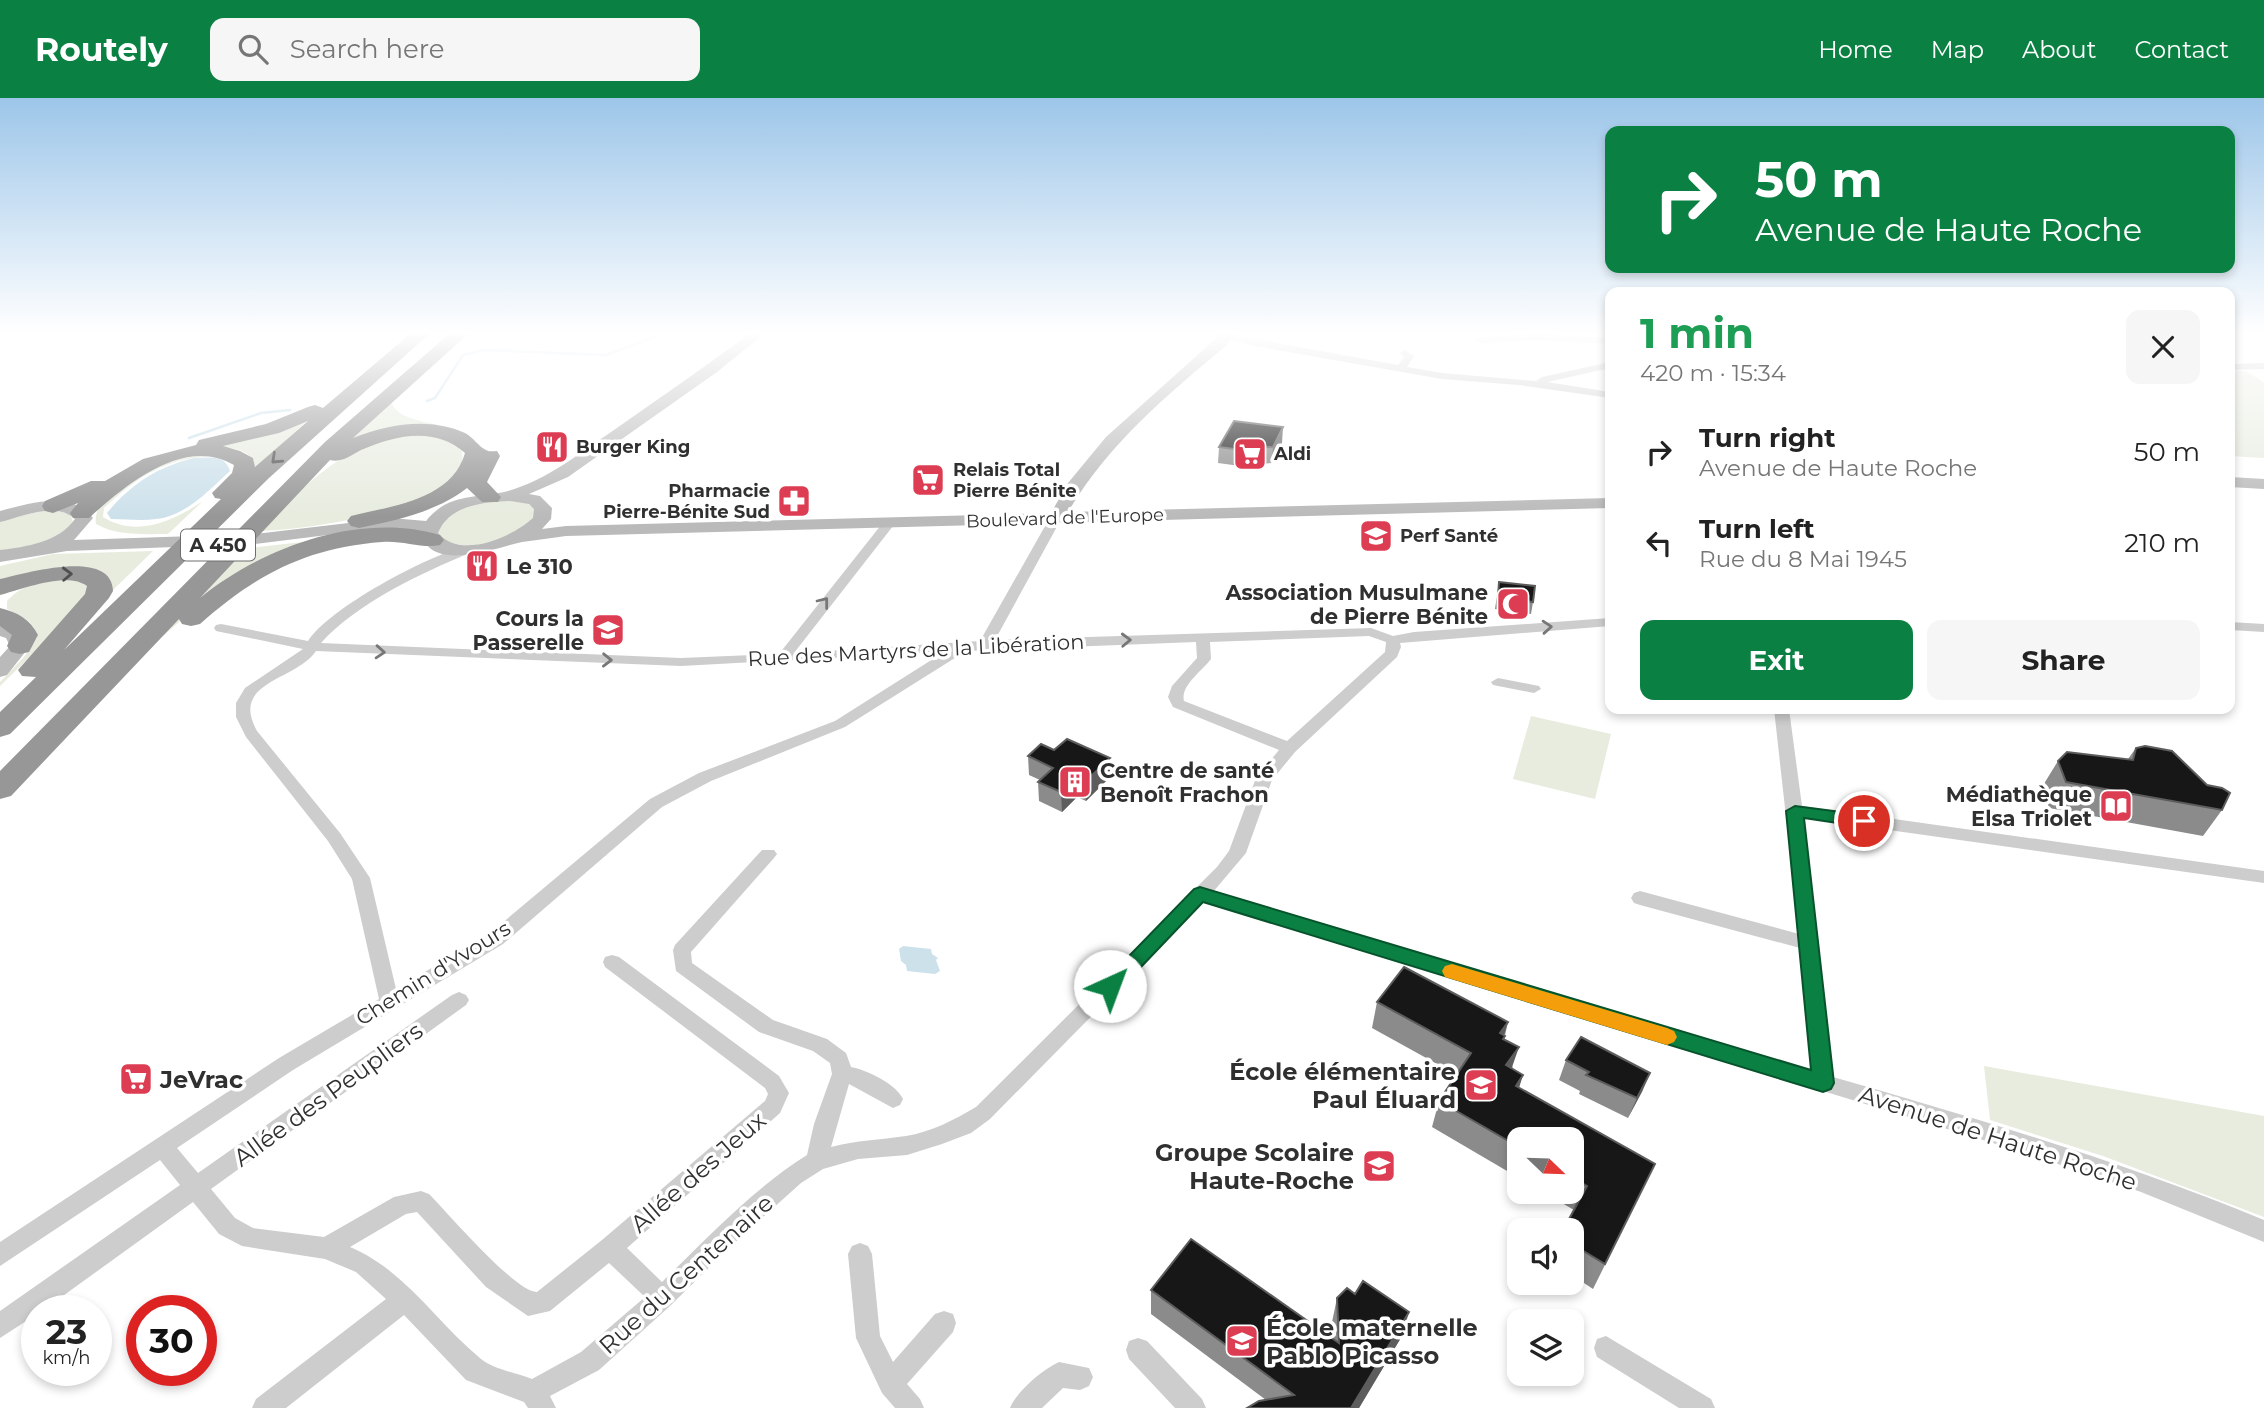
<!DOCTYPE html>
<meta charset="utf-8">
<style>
body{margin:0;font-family:Montserrat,sans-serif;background:#f6f6f6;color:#222;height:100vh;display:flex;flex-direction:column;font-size:26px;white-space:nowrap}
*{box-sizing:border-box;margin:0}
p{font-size:23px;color:#767676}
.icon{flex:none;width:38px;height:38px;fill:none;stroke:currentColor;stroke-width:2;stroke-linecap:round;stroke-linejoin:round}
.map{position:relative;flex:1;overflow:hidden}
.details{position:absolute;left:1605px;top:189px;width:630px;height:427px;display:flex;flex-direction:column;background:#fff;border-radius:14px;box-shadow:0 4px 10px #0003}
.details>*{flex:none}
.guide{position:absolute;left:1605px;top:28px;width:630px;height:147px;border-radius:14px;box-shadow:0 4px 10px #0003;background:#0b8043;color:#fff;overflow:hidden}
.needle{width:46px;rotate:113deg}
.controls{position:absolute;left:1507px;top:1029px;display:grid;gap:14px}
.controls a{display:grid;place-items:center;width:77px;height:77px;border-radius:14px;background:#fff;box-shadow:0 4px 10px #0003;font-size:35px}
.speed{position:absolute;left:21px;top:1197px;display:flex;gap:14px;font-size:35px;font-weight:700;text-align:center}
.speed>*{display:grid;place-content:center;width:91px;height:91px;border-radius:50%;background:#fff;box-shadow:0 4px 10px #0003;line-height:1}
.speed small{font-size:18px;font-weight:400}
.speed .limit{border:10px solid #d22;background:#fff;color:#111}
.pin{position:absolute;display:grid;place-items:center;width:60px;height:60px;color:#fff;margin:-30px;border:4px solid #fff;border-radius:50%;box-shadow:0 2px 7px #0007}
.me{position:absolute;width:77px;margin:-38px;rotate:43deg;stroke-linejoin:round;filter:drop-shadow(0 0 5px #0008)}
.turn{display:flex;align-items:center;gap:24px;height:147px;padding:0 35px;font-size:32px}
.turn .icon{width:91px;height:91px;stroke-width:2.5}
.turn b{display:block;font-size:49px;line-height:60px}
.round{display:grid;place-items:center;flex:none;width:74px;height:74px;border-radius:14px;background:#f6f6f6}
.summary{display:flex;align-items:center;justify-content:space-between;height:119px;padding:0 35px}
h1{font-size:42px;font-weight:700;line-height:52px;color:#1e9e55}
.action{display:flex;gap:14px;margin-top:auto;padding:14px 35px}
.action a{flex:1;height:80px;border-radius:14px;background:#0b8043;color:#fff;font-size:28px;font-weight:700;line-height:80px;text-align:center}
.action a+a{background:#f6f6f6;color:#222}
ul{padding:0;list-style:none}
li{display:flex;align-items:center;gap:21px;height:91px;padding:0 35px}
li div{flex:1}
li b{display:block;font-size:26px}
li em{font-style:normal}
header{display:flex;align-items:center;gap:42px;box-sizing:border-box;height:98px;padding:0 35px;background:#0b8043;color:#fff}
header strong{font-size:33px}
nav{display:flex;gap:38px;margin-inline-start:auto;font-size:24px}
.search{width:490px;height:63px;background:#f6f6f6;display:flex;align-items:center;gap:18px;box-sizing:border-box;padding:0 24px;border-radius:14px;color:#767676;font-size:26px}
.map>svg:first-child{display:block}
.green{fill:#e7ecdf}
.water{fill:#cde1eb}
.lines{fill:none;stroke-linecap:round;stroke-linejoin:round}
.stream{stroke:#cde1eb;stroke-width:2.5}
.street{fill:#cdcdcd;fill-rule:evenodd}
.secondary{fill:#bababa;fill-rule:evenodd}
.highway{fill:#979797;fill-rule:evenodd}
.wall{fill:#8b8b8b}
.shaded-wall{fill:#5d5d5d}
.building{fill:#171717;stroke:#5d5d5d;stroke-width:2}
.oneway{stroke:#4f4f4f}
.oneway2{stroke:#777}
.route{fill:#0b8043;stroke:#07532c;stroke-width:2}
.slow{fill:#f59e0b}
.labels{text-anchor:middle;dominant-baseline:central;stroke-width:7;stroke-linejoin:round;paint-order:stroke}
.far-poi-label{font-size:18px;font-weight:bold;fill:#303030;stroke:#fff;text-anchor:start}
.far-street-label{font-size:18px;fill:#303030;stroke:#fff}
.shield{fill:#fff;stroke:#6e6e6e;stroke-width:2}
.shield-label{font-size:19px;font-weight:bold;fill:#303030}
.poi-label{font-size:21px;font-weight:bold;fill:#303030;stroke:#fff;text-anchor:end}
.street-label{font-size:21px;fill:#303030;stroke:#fff}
.near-poi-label{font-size:24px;font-weight:bold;fill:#303030;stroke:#fff;text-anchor:end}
.near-street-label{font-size:24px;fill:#303030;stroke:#fff}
</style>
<header>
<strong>Routely</strong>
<div class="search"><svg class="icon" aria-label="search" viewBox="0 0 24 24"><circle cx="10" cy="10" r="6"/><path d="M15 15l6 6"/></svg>Search here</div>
<nav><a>Home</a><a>Map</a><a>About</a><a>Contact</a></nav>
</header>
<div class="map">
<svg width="2264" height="1310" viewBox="0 0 2264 1310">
<rect width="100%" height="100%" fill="#fff"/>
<!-- green -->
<path class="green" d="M2230,273H2245L2264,284V360L2230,358Z
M391,302C394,320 422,323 438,327L337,352Z
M310,320L251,374L254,362C243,348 224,350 207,348Z
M420,336L446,340L462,353L463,365C456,374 448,388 438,394C399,416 305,432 259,433C294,398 338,351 388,341C398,338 410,338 420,336Z
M202,357L215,358C165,360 140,377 104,410L103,419C136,440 174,423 203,403L168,436C144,436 117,438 96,426C90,388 172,360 202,357Z
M496,401L527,405L536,411V420C505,440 476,459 438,439V427L460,410Z
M46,412L70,415L73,424C57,446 25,449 0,454V423Z
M320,442L219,489L162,539H158L241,451Z
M153,453L110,495L106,479L0,485V468L53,456Z
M70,481L86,486L89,492L77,513L0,588V584L24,559L37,540C34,521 22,520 7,511V503C24,484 47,483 70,481Z
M1531,618L1611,636L1595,701L1513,681Z
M1984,968L2264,1018V1119L2103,1058L1990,1022Z"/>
<!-- water -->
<path class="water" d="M194,360C209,360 225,356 230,373C209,392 186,418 156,421C141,423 126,421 111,421L107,415C131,386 157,369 194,360Z
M903,848L931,851L932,856L938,860L936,862L940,873L935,876L907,873L906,867L901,863L899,851Z"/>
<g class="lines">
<!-- stream -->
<path class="stream" d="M427,303L435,300L463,257L483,252L606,257L660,237
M189,340L261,315L290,312"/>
<!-- street -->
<path class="street" d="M1211,236H1227L1398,267L1404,259L1400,255L1405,252L1414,258L1407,269L1442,275L1536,283L1542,279L1610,264V270L1547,284L1610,294V300L1519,287L1442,281L1249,247Z
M1538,236L1610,240V246L1538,242L1480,245L1475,242L1480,239Z
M2264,265V271L2230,272V266Z
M1059,410L1065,414L995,542L1371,530L1393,538L1414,534L1610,520V528L1400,545L1401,549L1397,559L1295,654L1272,682L1246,755L1213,794L1812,973L1800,850L1640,807L1634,805L1631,800L1634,795L1640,793L1799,836L1774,611H1789L1802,708L2264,773V785L1804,720L1833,979C1979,1021 2123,1064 2264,1122V1144L2141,1094L2019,1053L1204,804L990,1021L971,1035L942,1046L907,1057L858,1061L823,1071L801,1085L731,1148L670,1208L599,1272L550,1298L556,1310H528L524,1304L466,1282L404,1217L286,1310H252L256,1301L386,1201L356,1174L325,1161L242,1148L219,1136L193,1104L42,1213H37V1216L0,1240V1213L180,1087L160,1062L0,1168V1144L279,960L379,901L352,781L328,743L246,639L236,619V605L245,590L303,551L216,533L214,530L216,527L221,526L308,543C331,509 425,459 466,448L470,449V455C421,475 357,505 321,545L681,560L779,556L885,422L889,421L895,425L893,428L794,555L980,543L1053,414ZM1369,538L1386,544L1385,554L1287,643L1184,603C1180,588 1202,573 1211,561L1210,544ZM1196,544L1197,560L1172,588L1168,599L1173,609L1279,652L1256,680L1229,753L1217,769L976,1009C954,1022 931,1034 906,1038C879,1042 857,1042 831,1049L849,986L893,1010L900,1007L903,1001C896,986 867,972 851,969L846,955L827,941L773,922L692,865L691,854L774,760L777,756L774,752H762L675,847L673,852L676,873L759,934L813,953L830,965L832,976L814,1026L807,1057C753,1091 707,1140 662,1184L627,1150L780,1015L789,995L779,978L619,859L612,857L605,859L603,864L605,869L765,990L768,996L765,1003L602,1142L537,1194C516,1195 447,1114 429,1096L421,1093L394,1099L324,1139L253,1130L235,1120L211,1091L466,907L469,902L466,897L459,894L452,897L198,1075L177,1050L293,972L503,846L662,709L711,683L845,629L966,553ZM316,553L681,568L944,554L835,623L699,675L650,701L489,836L396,891L370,780L340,735L257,633C229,583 296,583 316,553ZM417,1114L486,1189L528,1218L550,1213L609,1165L645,1199L581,1254L532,1281C517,1275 493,1271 481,1261C436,1224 405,1172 350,1149L406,1116Z
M2230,524L2264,526V534L2230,532Z
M1498,580L1539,588L1541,591L1534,595L1493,587L1491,584Z
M860,1145L868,1148L872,1156L880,1238L893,1264L935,1216L944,1213L953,1216L956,1225L953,1234L907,1286L920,1301L924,1310H895L882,1295L856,1240L848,1156L852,1148Z
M1606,1238L1711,1301L1715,1310H1679L1597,1259L1594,1250L1597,1241Z
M1138,1240L1147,1243L1202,1301L1206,1310H1175L1129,1261L1126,1252L1129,1243Z
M1059,1264L1089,1270L1093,1279L1089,1288L1080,1292L1063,1290L1042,1310H1010C1017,1293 1042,1272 1059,1264Z"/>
<!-- secondary -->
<path class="secondary" d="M749,236H764L717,274L568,379L529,396L540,398L552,410L551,421L542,431L566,428L1051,415L1068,385L1106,339L1221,236H1235L1227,247C1167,297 1108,346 1068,414L1610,400V410L566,438C552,440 537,442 522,444C498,449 428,477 421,433L368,432L255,446L67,453L0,464V452C26,449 59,444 75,421C57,403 20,419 0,424V413C29,405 72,392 93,420L74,442L255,436L391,420L426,423C449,394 477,401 508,393C547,382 581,354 614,332C659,300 705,269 749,236ZM510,403L529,406L534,411L533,420C512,439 461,462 438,435C449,407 484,404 510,403Z
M2230,379L2264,381V391L2230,389Z
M0,526L21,532L30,548L7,577L0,579V559L10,548L6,540L0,538Z"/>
<!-- highway -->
<path class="highway" d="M410,236H429L269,380L10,636L0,639V614L36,579L22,578L18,572L85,496L87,488C68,473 22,491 0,497V481C23,476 112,449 113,493L109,500L64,552L221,401L215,400L212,395L232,375L234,367C184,337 124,388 89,420H73L70,415L78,405L53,415L45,413L42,408L45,403L91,383H105L143,361L196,347L199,342L266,326L308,309L315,307L323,310ZM308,323L255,369L253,360L240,353L223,348L279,335Z
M449,236H468L353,340C389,326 429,319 465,335C473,339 479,349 486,352C489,354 493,353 497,353L500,358L487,384L501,399L498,404H482L467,390C436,414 397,422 359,430L351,428L347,423L351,418C391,408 452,402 465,355C435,328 395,337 361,352C351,357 342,365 330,362L200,500C262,449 361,413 440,437L444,442L440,447C424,451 401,442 382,444C306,450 257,476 200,526L191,528L182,526L179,521L11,698L0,701V673L325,344Z
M0,510C17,514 30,521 38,537L29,554L20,556L11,554L7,548L12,537L0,528Z"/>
</g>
<!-- wall -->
<path class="wall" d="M1282,345L1272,365L1249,367L1248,369L1218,365L1219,349Z
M1499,484L1533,504L1531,516L1495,511Z
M2136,650L2222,712L2203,738L2049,710L2042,689L2058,663L2128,661Z
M1028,658L1110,660V679L1086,703L1077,699L1062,714L1039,703L1038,684L1040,682L1029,677Z
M1377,904L1508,924L1504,942L1519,990L1655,1066L1593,1191L1572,1177V1132L1574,1112L1543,1094H1572V1041H1519V1080L1432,1029L1439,1003L1457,977L1372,930Z
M1566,962L1650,975L1628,1020L1579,996L1580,993L1559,982Z
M1151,1192L1332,1240V1224L1337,1200L1402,1238L1359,1310L1266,1302L1151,1216Z"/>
<!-- shaded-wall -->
<path class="shaded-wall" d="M1283,329L1282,345L1272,365L1273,349Z
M1110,660V679L1086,703L1085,684Z
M1076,680L1077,699L1062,714L1061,694Z
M1508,924L1500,950V935Z
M1519,949L1510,975L1506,967Z
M1650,975L1642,994L1628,1020L1637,1000Z
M1523,977L1515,1003L1516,988Z
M1409,1214L1402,1238L1359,1310H1351Z"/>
<!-- building -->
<path class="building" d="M1234,323L1283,329L1273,349L1250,350L1249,353L1219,349Z
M1499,484L1535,488L1533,504L1498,499Z
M1067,641L1110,660L1085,684L1076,680L1061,694L1038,684L1053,670L1028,658L1041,646L1054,652Z
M2145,648L2172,653L2207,687L2222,690L2230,695L2222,712L2066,684L2058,663L2067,654L2133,662L2136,650Z
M1404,869L1508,924L1500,935L1505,938L1503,941L1519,949L1506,967L1523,977L1516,988L1655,1066L1605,1166L1572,1146V1132H1563L1587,1088L1572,1079V1041H1519V1049L1439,1003L1471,955L1377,904Z
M1581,939L1650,975L1637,1000L1586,977L1589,974L1566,962Z
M1191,1141L1339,1245L1337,1200L1347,1190L1355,1196L1363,1183L1409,1214L1351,1310H1247L1259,1303L1294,1297L1151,1192Z"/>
<!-- one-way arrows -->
<defs><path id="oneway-chevron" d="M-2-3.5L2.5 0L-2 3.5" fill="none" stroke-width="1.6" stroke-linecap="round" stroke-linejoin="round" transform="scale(1.75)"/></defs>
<g class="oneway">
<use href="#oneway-chevron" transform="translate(276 361) rotate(137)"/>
<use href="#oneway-chevron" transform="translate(67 476) rotate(-2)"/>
</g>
<g class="oneway2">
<use href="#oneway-chevron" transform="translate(824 504) rotate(-52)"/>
<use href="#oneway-chevron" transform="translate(1547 529) rotate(-4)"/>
<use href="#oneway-chevron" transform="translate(1126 542) rotate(-2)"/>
<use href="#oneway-chevron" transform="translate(380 554) rotate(4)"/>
<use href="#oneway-chevron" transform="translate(607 562) rotate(1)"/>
</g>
<!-- sky -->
<linearGradient id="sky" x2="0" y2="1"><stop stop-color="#9dc6e9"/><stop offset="0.56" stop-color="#fff"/><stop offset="1" stop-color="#fff" stop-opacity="0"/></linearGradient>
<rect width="2264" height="419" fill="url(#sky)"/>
<!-- route -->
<path class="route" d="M1795,708L1864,717L1873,723L1864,729L1804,720L1834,985L1831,991L1823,994L1203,804L1117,894L1110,896L1103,894L1100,888L1194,791L1200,789L1811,972L1786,713Z"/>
<!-- slow -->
<path class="slow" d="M1452,866L1667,930L1674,933L1677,939L1674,944L1667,947L1445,879L1442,873L1445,868Z"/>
<!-- icons -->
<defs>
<symbol id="restaurant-square" viewBox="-11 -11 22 22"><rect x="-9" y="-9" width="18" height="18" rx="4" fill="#dd3d52" stroke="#fff"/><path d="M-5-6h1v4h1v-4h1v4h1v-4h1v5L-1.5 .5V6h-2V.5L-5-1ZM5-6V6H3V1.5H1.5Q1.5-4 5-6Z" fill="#fff"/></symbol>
<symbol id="supermarket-square" viewBox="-11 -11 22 22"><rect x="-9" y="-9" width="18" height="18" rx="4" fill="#dd3d52" stroke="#fff"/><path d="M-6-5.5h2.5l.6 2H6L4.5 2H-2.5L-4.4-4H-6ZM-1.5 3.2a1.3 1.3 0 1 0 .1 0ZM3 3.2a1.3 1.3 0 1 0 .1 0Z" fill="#fff"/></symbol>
<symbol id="pharmacy-square" viewBox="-11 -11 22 22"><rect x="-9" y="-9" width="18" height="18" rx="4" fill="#dd3d52" stroke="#fff"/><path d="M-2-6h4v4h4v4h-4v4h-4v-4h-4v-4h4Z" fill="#fff"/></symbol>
<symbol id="university-square" viewBox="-11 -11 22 22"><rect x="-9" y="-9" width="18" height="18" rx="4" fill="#dd3d52" stroke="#fff"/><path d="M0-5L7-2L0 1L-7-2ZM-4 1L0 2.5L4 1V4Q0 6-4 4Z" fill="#fff"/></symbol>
<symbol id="mosque-square" viewBox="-11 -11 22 22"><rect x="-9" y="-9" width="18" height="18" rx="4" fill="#dd3d52" stroke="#fff"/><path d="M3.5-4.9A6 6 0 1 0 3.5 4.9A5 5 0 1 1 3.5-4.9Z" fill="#fff"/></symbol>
<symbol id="school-square" viewBox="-11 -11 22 22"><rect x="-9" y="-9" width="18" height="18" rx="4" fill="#dd3d52" stroke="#fff"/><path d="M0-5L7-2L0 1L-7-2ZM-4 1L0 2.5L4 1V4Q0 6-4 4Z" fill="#fff"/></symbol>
<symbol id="building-square" viewBox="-11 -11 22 22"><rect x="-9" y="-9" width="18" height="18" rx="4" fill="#dd3d52" stroke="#fff"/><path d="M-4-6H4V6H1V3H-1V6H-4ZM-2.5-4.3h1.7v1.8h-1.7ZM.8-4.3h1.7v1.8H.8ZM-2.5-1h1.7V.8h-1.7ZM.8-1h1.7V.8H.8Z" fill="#fff"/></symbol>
<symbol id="library-square" viewBox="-11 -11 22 22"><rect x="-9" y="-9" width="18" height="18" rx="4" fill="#dd3d52" stroke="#fff"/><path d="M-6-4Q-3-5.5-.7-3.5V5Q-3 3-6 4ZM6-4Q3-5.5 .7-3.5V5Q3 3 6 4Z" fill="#fff"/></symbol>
</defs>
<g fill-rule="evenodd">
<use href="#restaurant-square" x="533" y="330" width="38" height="38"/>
<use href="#supermarket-square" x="1231" y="337" width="38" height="38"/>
<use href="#supermarket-square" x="909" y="363" width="38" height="38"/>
<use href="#pharmacy-square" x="775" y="384" width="38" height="38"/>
<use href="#university-square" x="1357" y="419" width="38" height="38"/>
<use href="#restaurant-square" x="463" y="449" width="38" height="38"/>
<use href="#mosque-square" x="1494" y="487" width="38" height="38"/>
<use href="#school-square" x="589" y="513" width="38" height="38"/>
<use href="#building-square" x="1056" y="665" width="38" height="38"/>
<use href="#library-square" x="2097" y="689" width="38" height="38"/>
<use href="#supermarket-square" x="117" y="962" width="38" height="38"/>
<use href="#school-square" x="1462" y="968" width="38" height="38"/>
<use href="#school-square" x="1360" y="1049" width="38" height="38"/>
<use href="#school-square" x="1223" y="1224" width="38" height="38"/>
</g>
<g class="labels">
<!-- far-poi labels -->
<g class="far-poi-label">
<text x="576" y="349">Burger King</text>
<text x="1274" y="356">Aldi</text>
<text x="953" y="372">Relais Total<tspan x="953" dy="21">Pierre Bénite</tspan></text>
<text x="770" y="393" text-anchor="end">Pharmacie<tspan x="770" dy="21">Pierre-Bénite Sud</tspan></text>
<text x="1400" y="438">Perf Santé</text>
</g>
<!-- far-street labels -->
<g class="far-street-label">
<text transform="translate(1065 420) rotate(-2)">Boulevard de l'Europe</text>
</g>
<!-- shield labels -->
<rect class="shield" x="181" y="431.5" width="74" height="31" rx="5"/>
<g class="shield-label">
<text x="218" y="447">A 450</text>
</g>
<!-- poi labels -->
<g class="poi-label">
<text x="506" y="468" text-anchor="start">Le 310</text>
<text x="1488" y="494">Association Musulmane<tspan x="1488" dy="24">de Pierre Bénite</tspan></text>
<text x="584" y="520">Cours la<tspan x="584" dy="24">Passerelle</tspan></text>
<text x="1100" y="672" text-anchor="start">Centre de santé<tspan x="1100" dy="24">Benoît Frachon</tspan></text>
<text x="2092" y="696">Médiathèque<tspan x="2092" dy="24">Elsa Triolet</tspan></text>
</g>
<!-- street labels -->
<g class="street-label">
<text transform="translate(916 552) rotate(-3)">Rue des Martyrs de la Libération</text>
<text transform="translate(433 875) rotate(-32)">Chemin d'Yvours</text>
</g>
<!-- near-poi labels -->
<g class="near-poi-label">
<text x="1456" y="973">École élémentaire<tspan x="1456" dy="28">Paul Éluard</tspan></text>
<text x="160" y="981" text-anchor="start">JeVrac</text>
<text x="1354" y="1054">Groupe Scolaire<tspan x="1354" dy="28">Haute-Roche</tspan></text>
<text x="1266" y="1229" text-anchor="start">École maternelle<tspan x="1266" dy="28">Pablo Picasso</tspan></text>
</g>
<!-- near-street labels -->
<g class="near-street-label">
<text transform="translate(328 996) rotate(-36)">Allée des Peupliers</text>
<text transform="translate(1998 1040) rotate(18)">Avenue de Haute Roche</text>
<text transform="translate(698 1074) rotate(-41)">Allée des Jeux</text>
<text transform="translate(686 1176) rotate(-42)">Rue du Centenaire</text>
</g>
</g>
</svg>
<div class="controls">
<a><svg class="needle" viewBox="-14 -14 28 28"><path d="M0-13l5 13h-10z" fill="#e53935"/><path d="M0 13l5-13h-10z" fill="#767676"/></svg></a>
<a><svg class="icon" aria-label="sound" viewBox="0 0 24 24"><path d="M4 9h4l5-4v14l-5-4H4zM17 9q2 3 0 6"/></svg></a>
<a><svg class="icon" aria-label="layers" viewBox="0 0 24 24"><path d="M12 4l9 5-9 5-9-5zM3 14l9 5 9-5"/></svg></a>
</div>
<div class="speed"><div>23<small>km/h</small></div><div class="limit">30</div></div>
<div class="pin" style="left:1864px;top:723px;background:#d93025"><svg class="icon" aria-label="arrive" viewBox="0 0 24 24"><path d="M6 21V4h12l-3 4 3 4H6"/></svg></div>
<svg class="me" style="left:1110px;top:888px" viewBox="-20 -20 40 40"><circle r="19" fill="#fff"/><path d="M0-13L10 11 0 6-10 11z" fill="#0b8043"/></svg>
<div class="guide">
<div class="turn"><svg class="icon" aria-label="right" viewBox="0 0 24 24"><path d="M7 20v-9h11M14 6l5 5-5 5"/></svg><div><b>50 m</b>Avenue de Haute Roche</div></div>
</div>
<section class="details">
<div class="summary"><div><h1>1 min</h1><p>420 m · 15:34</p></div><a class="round"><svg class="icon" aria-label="close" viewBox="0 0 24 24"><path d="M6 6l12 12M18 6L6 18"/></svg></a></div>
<ul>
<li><svg class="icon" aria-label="right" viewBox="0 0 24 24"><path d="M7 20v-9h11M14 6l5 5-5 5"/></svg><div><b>Turn right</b><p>Avenue de Haute Roche</p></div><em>50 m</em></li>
<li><svg class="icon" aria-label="left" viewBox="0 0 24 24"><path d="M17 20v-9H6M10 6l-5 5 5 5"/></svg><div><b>Turn left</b><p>Rue du 8 Mai 1945</p></div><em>210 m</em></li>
</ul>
<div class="action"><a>Exit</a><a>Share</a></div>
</section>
</div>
